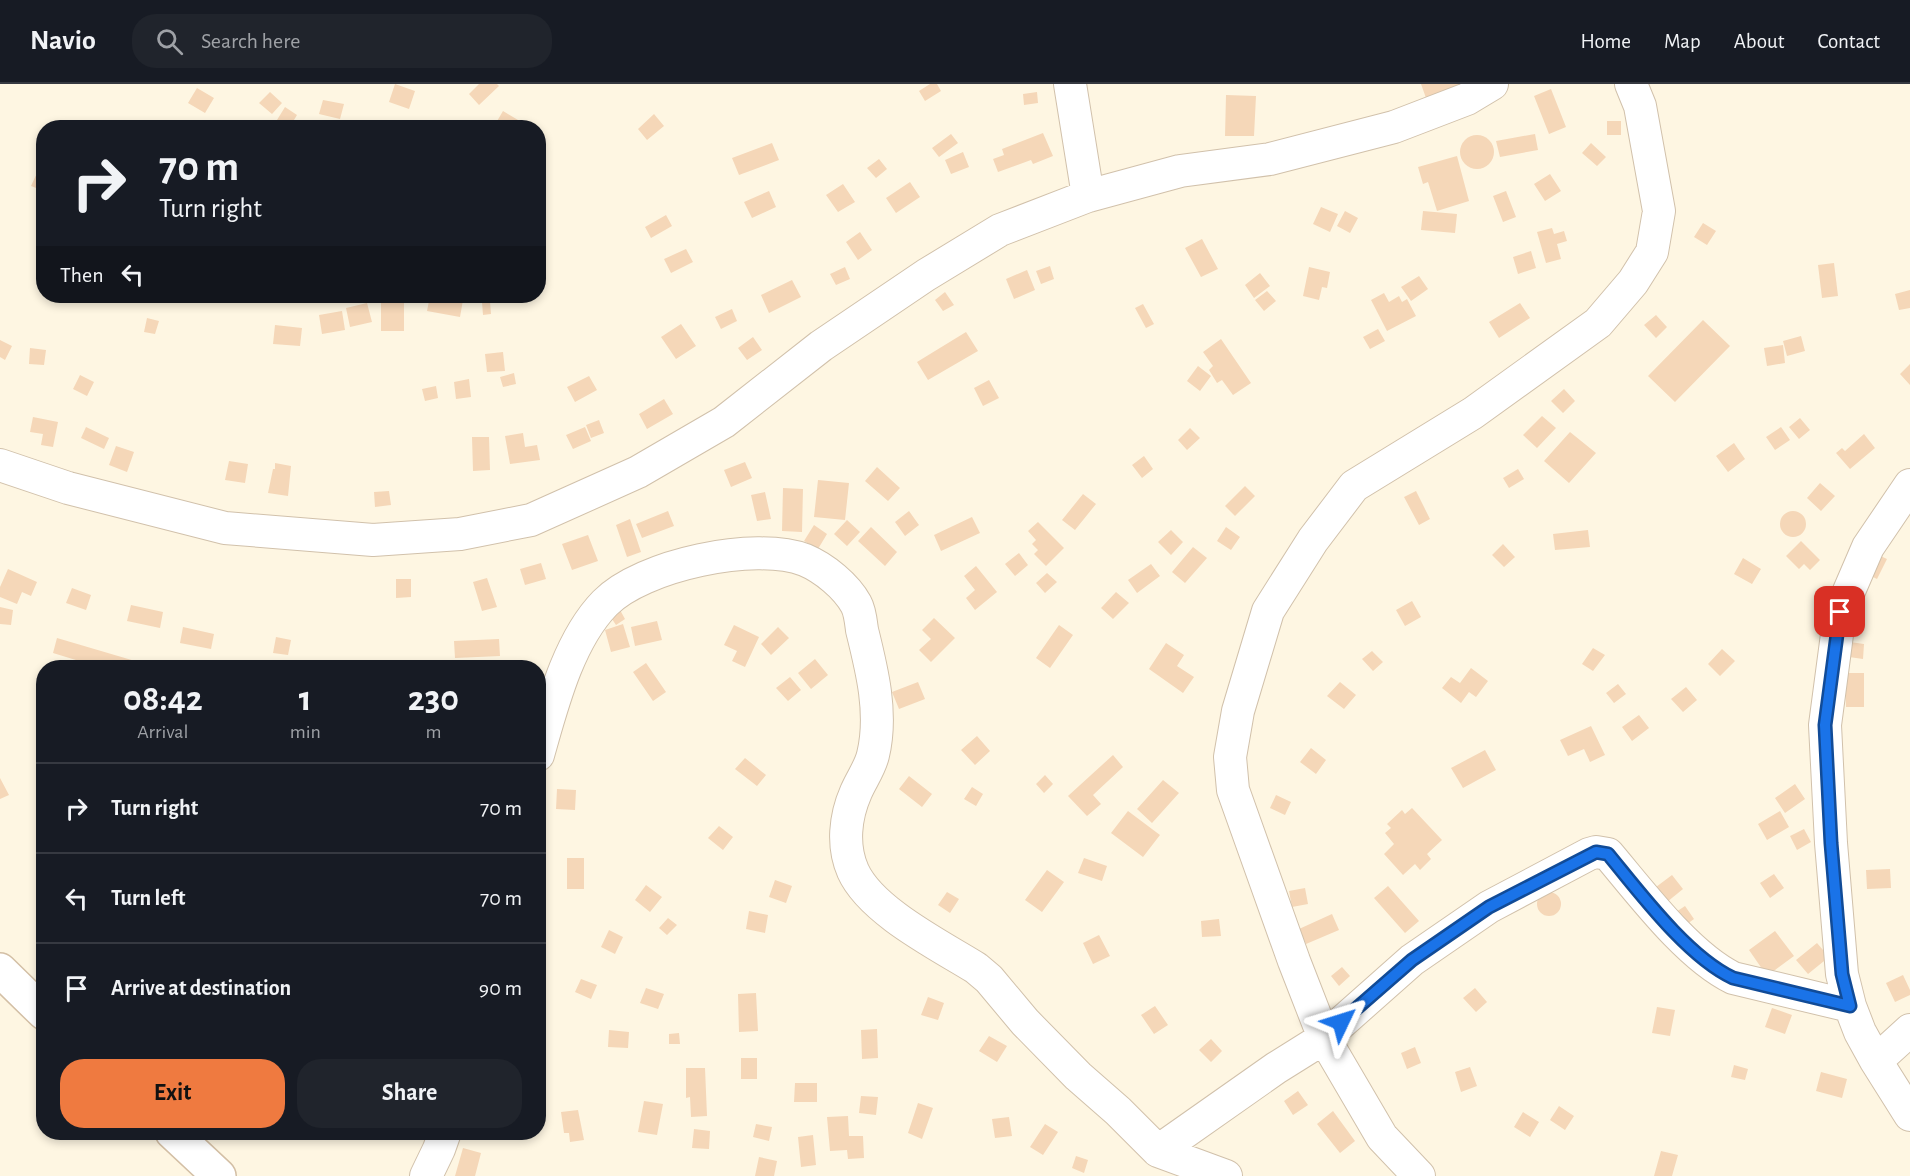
<!DOCTYPE html>
<style>
body{margin:0;font-family:"Alegreya Sans",sans-serif;background:#20242c;color:#f1f3f6;height:100vh;display:flex;flex-direction:column;font-size:22px;white-space:nowrap}
*{box-sizing:border-box;margin:0}
p{font-size:20px;color:#9ea1a6}
.icon{flex:none;width:33px;height:33px;fill:none;stroke:currentColor;stroke-width:2;stroke-linecap:round;stroke-linejoin:round}
.map{position:relative;flex:1;overflow:hidden}
.panel{position:absolute;left:36px;top:576px;width:510px;height:480px;display:flex;flex-direction:column;background:#171b24;border-radius:24px;box-shadow:0 3px 9px #0003}
.panel>*{flex:none}
.banner{position:absolute;left:36px;top:36px;width:510px;height:183px;border-radius:24px;box-shadow:0 3px 9px #0003;background:#171b24;color:#f1f3f6;overflow:hidden}
.pin{position:absolute;display:grid;place-items:center;width:51px;height:51px;color:#fff;margin:-26px;border-radius:12px;box-shadow:0 3px 9px #0006}
.me{position:absolute;width:66px;margin:-33px;rotate:49deg;stroke-linejoin:round;filter:drop-shadow(0 0 4px #0008)}
.turn{display:flex;align-items:center;gap:21px;height:126px;padding:0 24px;font-size:27px}
.turn .icon{width:78px;height:78px;stroke-width:2.5}
.turn b{display:block;font-size:42px;line-height:51px}
.then{display:flex;align-items:center;height:57px;padding:0 24px;background:#0003;gap:12px;font-size:22px}
.eta{display:flex;justify-content:space-evenly;align-items:center;height:102px;text-align:center}
.eta b{font-size:36px;font-weight:700;line-height:42px}
.primary-button{display:flex;gap:12px;margin-top:auto;padding:12px 24px}
.primary-button a{flex:1;height:69px;border-radius:24px;background:#ef7a40;color:#111;font-size:24px;font-weight:700;line-height:69px;text-align:center}
.primary-button a+a{background:#20242c;color:#f1f3f6}
ul{padding:0;list-style:none}
li{display:flex;align-items:center;gap:18px;height:90px;padding:0 24px;border-top:2px solid #363941}
li div{flex:1}
li b{display:block;font-size:22px}
li em{font-style:normal}
header{display:flex;align-items:center;gap:36px;box-sizing:border-box;height:84px;padding:0 30px;background:#171b24;border-bottom:2px solid #363941}
header strong{font-size:28px}
nav{display:flex;gap:33px;margin-inline-start:auto;font-size:21px}
.search{width:420px;height:54px;background:#20242c;display:flex;align-items:center;gap:15px;box-sizing:border-box;padding:0 21px;border-radius:24px;color:#9ea1a6;font-size:22px}
.map>svg:first-child{display:block}
.building{fill:#f5d7b8}
.lines{fill:none;stroke-linecap:round;stroke-linejoin:round}
.street-casing{stroke:#d1c1ab;stroke-width:34}
.secondary-casing{stroke:#d3bfa5;stroke-width:36}
.street{stroke:#fff;stroke-width:32}
.secondary{stroke:#fff;stroke-width:33}
.route-casing{stroke:#114b97;stroke-width:15}
.route{stroke:#1a73e8;stroke-width:10}
</style>
<header>
<strong>Navio</strong>
<div class="search"><svg class="icon" aria-label="search" viewBox="0 0 24 24"><circle cx="10" cy="10" r="6"/><path d="M15 15l6 6"/></svg>Search here</div>
<nav><a>Home</a><a>Map</a><a>About</a><a>Contact</a></nav>
</header>
<div class="map">
<svg width="1910" height="1092" viewBox="0 0 1910 1092">
<rect width="100%" height="100%" fill="#fef6e2"/>
<!-- building -->
<path class="building" d="M395,0L415,7L409,25L389,18Z
M479,0H497L499,2L479,21L469,10Z
M930,0H937L941,7L925,17L919,7Z
M1421,0H1461L1426,14Z
M197,4L214,14L205,29L188,19Z
M1551,5L1566,43L1549,50L1534,12Z
M270,8L282,19L272,30L259,19Z
M1037,8L1038,19L1024,21L1023,10Z
M1226,11L1256,12L1254,52H1225Z
M323,16L344,20L340,35L319,30Z
M285,23L297,31L289,44L277,36Z
M503,27L518,36L513,44H493Z
M654,30L664,42L647,56L638,45Z
M1607,37H1621V51H1607Z
M1043,49L1053,72L1033,80L1031,76L998,88L993,75L1004,71L1002,65Z
M951,50L958,59L939,73L932,64Z
M1535,50L1538,66L1500,73L1496,57Z
M1460 68a17 17 0 1 1 34 0a17 17 0 1 1-34 0Z
M772,59L779,76L739,91L732,74Z
M1591,59L1606,73L1597,82L1582,69Z
M963,68L969,83L951,90L945,76Z
M1457,72L1469,117L1437,127L1428,98L1423,100L1418,83Z
M879,75L887,85L876,94L867,84Z
M38,87L44,89V107L31,102Z
M1550,90L1561,107L1545,117L1534,100Z
M910,98L920,113L896,129L886,114Z
M843,100L855,118L838,128L826,111Z
M769,107L776,123L752,134L744,118Z
M1506,107L1516,133L1503,138L1493,112Z
M1321,123L1338,130L1330,148L1313,140Z
M1345,127L1358,134L1350,149L1337,142Z
M1423,127L1457,130L1455,149L1421,146Z
M666,131L672,142L651,154L645,143Z
M1703,139L1716,147L1707,161L1694,153Z
M1552,144L1554,150L1564,147L1567,157L1557,160L1561,175L1546,179L1537,148Z
M860,148L872,166L858,176L846,158Z
M1202,155L1218,185L1201,193L1185,164Z
M686,165L693,178L671,189L664,175Z
M1531,167L1536,184L1518,190L1513,173Z
M1834,179L1838,212L1822,214L1818,181Z
M1050,182L1054,195L1041,200L1036,187Z
M845,183L850,195L836,201L830,190Z
M1309,183L1330,188L1327,204L1322,203L1319,216L1303,212Z
M1027,186L1035,206L1014,215L1006,195Z
M1260,189L1270,202L1254,214L1245,201Z
M1419,192L1428,205L1411,217L1401,203Z
M792,196L801,213L769,229L761,211Z
M1910,206V224L1899,226L1895,210Z
M1267,207L1276,217L1264,227L1255,216Z
M945,208L954,221L943,227L935,216Z
M1384,209L1389,218L1399,212L1402,218L1407,215L1416,232L1387,247L1371,216Z
M430,212L463,216L460,233L427,227Z
M381,214H404V247H381Z
M482,218H490L491,230L483,231Z
M367,219L372,238L350,243L346,224Z
M1520,219L1530,234L1499,254L1489,238Z
M1143,220L1154,240L1146,244L1135,224Z
M732,225L737,237L721,245L715,233Z
M342,227L345,246L322,250L319,231Z
M1656,231L1667,243L1656,254L1644,241Z
M147,234L159,237L155,250L144,248Z
M1703,236L1730,262L1675,318L1648,292Z
M681,240L696,262L676,275L661,253Z
M275,241L302,244L300,262L273,260Z
M1378,245L1385,257L1370,265L1363,253Z
M966,248L978,267L928,296L917,278Z
M1801,252L1805,267L1787,272L1783,257Z
M753,253L762,266L747,276L738,264Z
M1221,255L1251,299L1233,311L1222,296L1217,299L1209,286L1213,282L1203,268Z
M0,256L12,262L5,276L0,273Z
M1783,261L1785,279L1767,282L1764,264Z
M30,264L46,266L44,281L29,280Z
M503,268L505,287L487,288L485,270Z
M1910,280V301L1900,290Z
M1198,282L1211,292L1200,307L1187,297Z
M514,289L516,300L503,303L500,293Z
M80,291L94,298L87,312L73,305Z
M589,292L597,306L575,318L567,303Z
M469,295L471,313L456,315L454,298Z
M989,296L999,314L983,322L974,304Z
M436,302L438,314L425,317L422,305Z
M1564,305L1575,317L1563,329L1551,317Z
M664,315L673,330L647,345L639,330Z
M1542,332L1556,344L1537,364L1523,351Z
M33,333L58,338L53,363L41,361L43,350L30,348Z
M1800,334L1810,346L1799,355L1789,343Z
M599,336L604,349L591,354L586,341Z
M86,343L109,354L104,365L81,354Z
M585,343L591,357L573,365L566,351Z
M1781,343L1790,356L1775,366L1766,353Z
M1190,344L1200,354L1187,366L1178,356Z
M1570,348L1596,369L1569,399L1544,377Z
M523,349L525,363L537,361L540,376L510,380L505,352Z
M1864,350L1875,364L1850,385L1836,369L1842,364L1845,367Z
M472,353H489L490,386L473,387Z
M1734,359L1745,375L1728,388L1716,372Z
M116,362L134,368L127,388L109,381Z
M1144,372L1153,385L1142,394L1132,381Z
M229,377L248,380L245,399L225,396Z
M745,378L752,394L731,403L724,386Z
M275,379L291,382L288,412L268,409L273,385H275Z
M877,383L900,404L888,417L865,397Z
M1518,385L1524,395L1509,404L1503,394Z
M818,396L849,399L845,436L814,433Z
M1820,399L1835,412L1821,427L1807,414Z
M1245,402L1255,412L1235,432L1225,422Z
M783,404L803,405L802,448L782,447Z
M389,407L391,421L375,423L374,408Z
M1416,407L1430,435L1419,441L1404,413Z
M765,408L771,435L757,437L751,411Z
M1083,410L1096,420L1075,446L1062,436Z
M1780 440a13 13 0 1 1 26 0a13 13 0 1 1-26 0Z
M668,427L674,442L642,454L636,440Z
M909,427L919,441L905,452L895,438Z
M972,433L980,449L941,467L934,451Z
M630,435L641,468L627,473L616,441Z
M847,436L860,448L847,462L834,450Z
M1038,438L1064,464L1046,482L1034,470L1038,466L1032,460L1036,456L1028,447Z
M814,441L827,450L818,465L804,457Z
M871,443L897,468L885,482L858,457Z
M1226,443L1240,453L1231,466L1217,457Z
M1171,446L1183,458L1171,471L1158,458Z
M1588,446L1590,463L1555,466L1553,450Z
M588,451L598,477L572,486L562,460Z
M1801,457L1820,476L1810,486L1804,480L1799,485L1786,472Z
M1503,460L1515,473L1504,483L1492,471Z
M1193,463L1207,474L1185,499L1172,488Z
M1019,469L1028,481L1015,492L1005,480Z
M1874,469L1887,475L1877,495L1865,489Z
M1743,474L1761,485L1752,500L1734,490Z
M541,479L546,495L525,501L520,485Z
M1151,480L1160,492L1137,509L1128,496Z
M976,482L997,508L975,526L966,514L975,506L964,492Z
M8,485L37,498L31,512L22,508L17,520L0,513V503Z
M1047,489L1057,498L1045,509L1036,499Z
M487,494L497,523L482,527L473,498Z
M396,495H411V513L396,514Z
M72,504L91,511L86,526L66,519Z
M1116,508L1129,519L1113,535L1101,524Z
M1412,517L1421,533L1405,542L1396,526Z
M131,521L163,528L160,544L127,537Z
M0,523L13,526L11,541L0,540Z
M620,526L625,535L616,541L610,532Z
M934,534L955,554L931,578L919,566L931,555L922,546Z
M657,537L662,556L635,562L631,543Z
M623,540L630,563L611,568L605,546Z
M734,541L759,553L745,583L732,577L737,567L724,561Z
M1059,541L1073,551L1050,584L1036,574Z
M183,543L214,550L211,565L180,559Z
M778,543L789,554L771,571L761,560Z
M276,553L291,556L288,571L273,569Z
M57,554L135,577L133,584H102L53,569Z
M499,555L500,572L455,574L454,557Z
M1850,558L1864,560L1863,575L1849,573Z
M1166,559L1184,571L1177,582L1194,593L1183,609L1149,585Z
M1593,564L1605,571L1593,587L1582,580Z
M1722,565L1735,577L1720,592L1708,580Z
M1372,567L1383,578L1373,587L1362,575Z
M815,575L828,591L811,605L798,589Z
M646,579L666,608L653,617L633,588Z
M1471,584L1488,597L1476,613L1469,608L1461,619L1442,604L1451,593L1460,599Z
M1845,589H1864V623H1846Z
M790,593L801,606L788,617L776,604Z
M918,598L925,615L899,625L892,608Z
M1340,598L1356,611L1344,625L1327,612Z
M1618,600L1626,610L1614,619L1606,609Z
M1686,603L1697,616L1683,628L1671,615Z
M1639,631L1649,644L1632,657L1622,643Z
M1591,642L1605,671L1590,678L1584,665L1568,672L1560,656Z
M977,652L990,667L975,681L961,666Z
M1311,664L1326,676L1316,690L1300,678Z
M1485,666L1496,686L1463,704L1451,684Z
M1113,671L1123,683L1093,711L1101,720L1087,732L1068,712Z
M745,674L766,691L757,702L735,685Z
M1045,691L1053,700L1044,709L1036,700Z
M909,692L932,710L922,723L899,705Z
M0,694L9,711L0,715Z
M1163,696L1179,709L1152,739L1137,725Z
M1795,700L1805,715L1785,729L1775,714Z
M972,703L983,710L976,722L964,715Z
M557,705L576,706L575,726L556,725Z
M1276,711L1291,718L1285,731L1270,724Z
M1412,724L1442,756L1427,770L1431,775L1420,786L1415,780L1403,791L1384,770L1394,760L1385,749L1391,744L1387,740L1402,726L1405,730Z
M1128,727L1160,751L1143,773L1111,749Z
M1780,727L1789,743L1767,756L1758,740Z
M719,742L733,753L723,766L708,754Z
M1804,745L1811,758L1797,766L1790,752Z
M567,774H584V805H567Z
M1084,774L1107,782L1102,797L1078,789Z
M1890,785L1891,804L1867,805L1866,786Z
M1047,786L1064,798L1042,828L1025,816Z
M1774,790L1784,804L1770,814L1760,799Z
M1672,791L1683,805L1667,818L1656,803Z
M775,796L792,802L786,819L769,813Z
M646,801L662,813L650,828L635,816Z
M1388,802L1419,837L1405,849L1374,814Z
M1305,804L1308,820L1292,823L1289,807Z
M1537 820a12 12 0 1 1 24 0a12 12 0 1 1-24 0Z
M947,808L959,815L950,829L938,821Z
M1685,822L1694,835L1683,843L1673,830Z
M749,827L768,831L765,849L746,845Z
M1332,830L1339,846L1306,860L1299,845Z
M668,834L677,841L667,851L659,844Z
M1219,835L1221,852L1202,853L1201,837Z
M609,846L623,853L615,870L601,863Z
M1775,847L1794,872L1767,892L1749,866Z
M1099,851L1110,872L1093,880L1083,859Z
M1817,859L1829,873L1808,890L1796,876Z
M1342,883L1350,892L1339,902L1331,892Z
M1903,891L1910,906V911L1895,918L1886,899Z
M581,895L597,901L591,915L575,908Z
M646,904L664,910L658,925L640,919Z
M1475,904L1487,918L1476,928L1463,914Z
M756,909L758,947L739,948L738,910Z
M928,913L944,919L938,936L921,931Z
M1155,922L1168,941L1154,950L1141,931Z
M1657,923L1675,926L1670,952L1652,949Z
M1772,924L1792,931L1785,950L1765,943Z
M877,945L878,974L862,975L861,946Z
M609,946L629,948L628,964L608,963Z
M679,949L680,960H669V950Z
M989,952L1007,962L997,978L979,967Z
M1211,955L1222,967L1211,978L1199,966Z
M1415,963L1421,979L1407,985L1401,969Z
M741,974H757V995H741Z
M1734,981L1748,985L1745,996L1731,993Z
M1470,983L1477,1002L1461,1008L1455,988Z
M686,984H705L707,1032L691,1033L690,1013L686,1014Z
M1821,988L1847,995L1842,1014L1816,1007Z
M795,999H817V1018H794Z
M1298,1007L1308,1021L1293,1031L1284,1017Z
M861,1012L878,1013L876,1031L859,1029Z
M644,1017L663,1020L657,1051L638,1048Z
M918,1019L933,1024L922,1055L908,1049Z
M1559,1022L1574,1032L1565,1046L1550,1036Z
M578,1026L584,1056L570,1058L569,1049H564L561,1028Z
M1333,1027L1355,1057L1340,1069L1317,1040Z
M1523,1028L1539,1038L1530,1053L1514,1043Z
M848,1032L849,1052H863L864,1074L848,1075L847,1066L830,1067L827,1033Z
M1009,1033L1012,1052L995,1054L992,1035Z
M756,1040L772,1043L769,1057L753,1053Z
M1045,1040L1058,1048L1043,1071L1030,1063Z
M694,1045L710,1047L709,1065L692,1064Z
M813,1051L816,1081L801,1083L798,1053Z
M463,1064L481,1069L475,1092H455Z
M1661,1067L1678,1071L1672,1092H1654Z
M1076,1072L1088,1076L1084,1089L1072,1084Z
M759,1073L777,1077L774,1092H755Z"/>
<g class="lines">
<defs>
<path id="street" d="M1070,0L1088,112
M0,381L68,404L225,444L373,456L460,450L531,436L638,388L724,338L821,262L926,191L1000,146L1088,112L1180,87L1270,75L1394,43L1467,15L1492,0
M538,671C552,622 568,557 605,519C642,481 755,457 805,476C824,484 846,502 856,520C860,527 861,538 862,546C872,586 883,630 873,671C870,684 861,696 856,708C845,733 842,762 853,787C871,827 939,861 976,884L989,895L1025,938L1078,992L1118,1027L1158,1067L1226,1092
M1910,946L1876,977L1910,1031
M1876,977L1860,948L1850,922L1842,890L1831,759L1825,641L1840,528L1868,463L1910,401
M1158,1067L1276,984L1324,954L1294,877L1233,706L1230,673L1238,627L1268,527L1313,456L1354,402L1473,329L1598,239L1633,198L1652,168L1659,127L1640,22L1631,0
M426,1092L439,1065L445,1048
M1419,1092L1382,1053L1324,954L1412,876L1489,823L1589,770L1596,768L1608,770C1641,809 1688,872 1733,894L1850,922"/>
<path id="secondary" d="M0,886L44,929
M172,1048L219,1092"/>
</defs>
<!-- street casing -->
<use href="#street" class="street-casing"/>
<!-- secondary casing -->
<use href="#secondary" class="secondary-casing"/>
<!-- street -->
<use href="#street" class="street"/>
<!-- secondary -->
<use href="#secondary" class="secondary"/>
</g>
<g class="lines">
<defs>
<path id="route" d="M1341,938L1412,876L1489,823L1596,768L1608,770C1640,809 1688,873 1733,894L1850,922L1842,890L1831,759L1825,641L1840,528"/>
</defs>
<!-- route casing -->
<use href="#route" class="route-casing"/>
<!-- route -->
<use href="#route" class="route"/>
</g>
</svg>
<div class="pin" style="left:1840px;top:528px;background:#d93025"><svg class="icon" aria-label="arrive" viewBox="0 0 24 24"><path d="M6 21V4h12l-3 4 3 4H6"/></svg></div>
<svg class="me" style="left:1341px;top:938px" viewBox="-20 -20 40 40"><path d="M0-17L14 15 0 8-14 15z" fill="#1a73e8" stroke="#fff" stroke-width="4"/></svg>
<div class="banner">
<div class="turn"><svg class="icon" aria-label="right" viewBox="0 0 24 24"><path d="M7 20v-9h11M14 6l5 5-5 5"/></svg><div><b>70 m</b>Turn right</div></div>
<div class="then">Then<svg class="icon" aria-label="left" viewBox="0 0 24 24"><path d="M17 20v-9H6M10 6l-5 5 5 5"/></svg></div>
</div>
<section class="panel">
<div class="eta">
<div><b>08:42</b><p>Arrival</p></div>
<div><b>1</b><p>min</p></div>
<div><b>230</b><p>m</p></div>
</div>
<ul>
<li><svg class="icon" aria-label="right" viewBox="0 0 24 24"><path d="M7 20v-9h11M14 6l5 5-5 5"/></svg><div><b>Turn right</b></div><em>70 m</em></li>
<li><svg class="icon" aria-label="left" viewBox="0 0 24 24"><path d="M17 20v-9H6M10 6l-5 5 5 5"/></svg><div><b>Turn left</b></div><em>70 m</em></li>
<li><svg class="icon" aria-label="arrive" viewBox="0 0 24 24"><path d="M6 21V4h12l-3 4 3 4H6"/></svg><div><b>Arrive at destination</b></div><em>90 m</em></li>
</ul>
<div class="primary-button"><a>Exit</a><a>Share</a></div>
</section>
</div>
